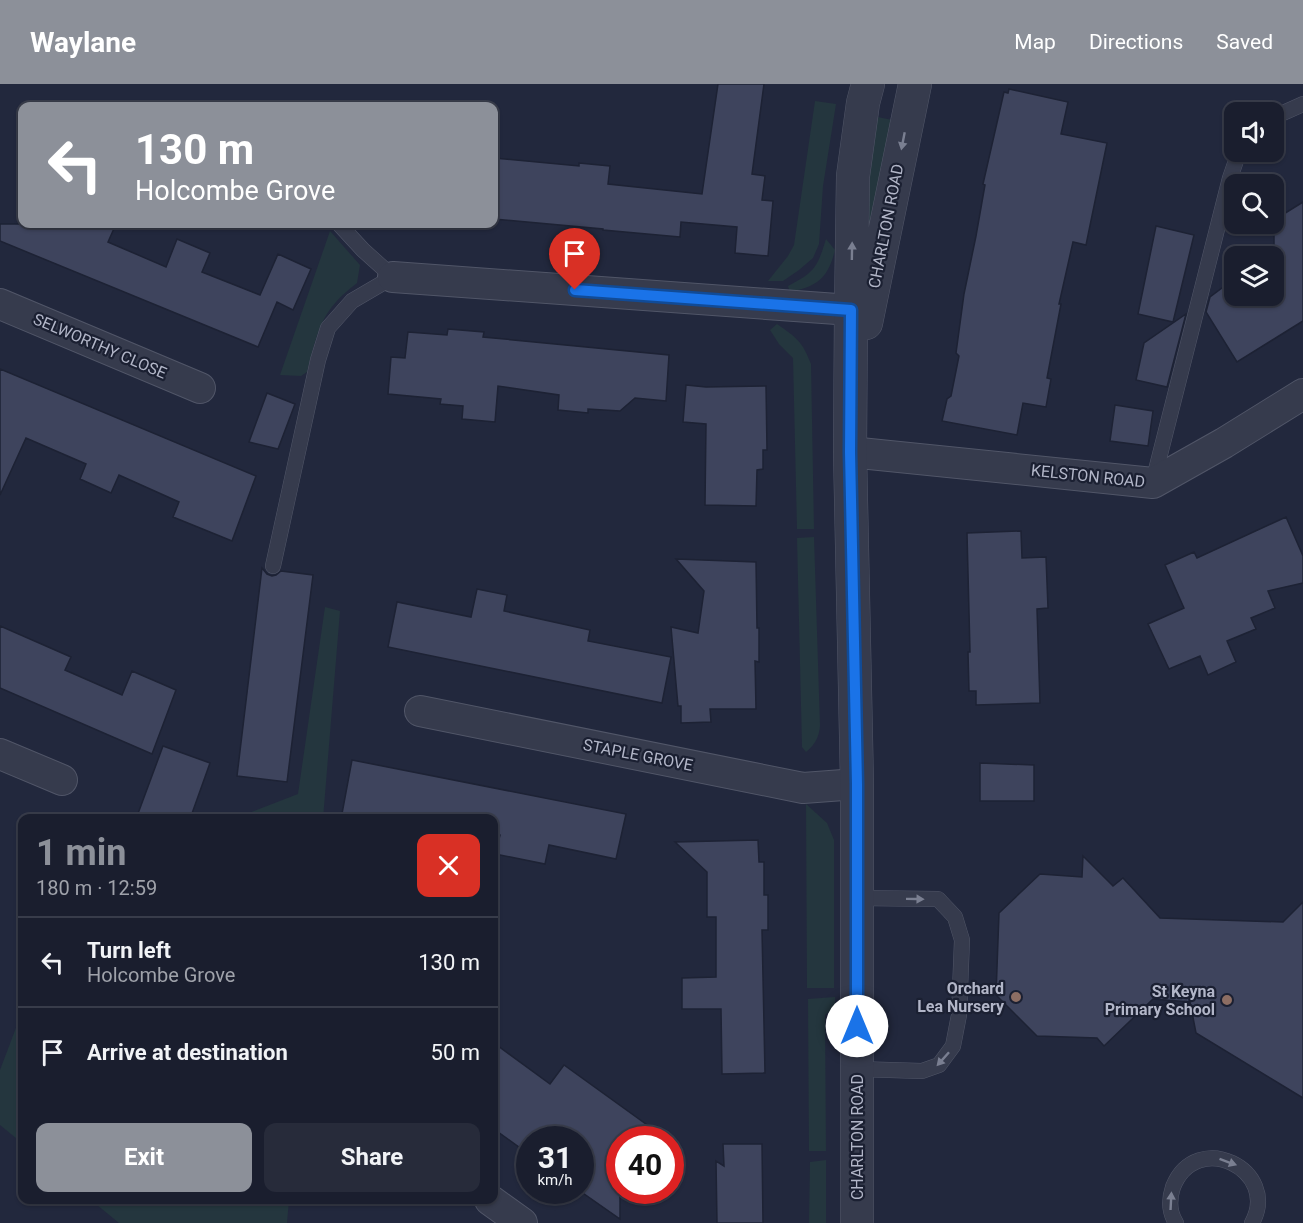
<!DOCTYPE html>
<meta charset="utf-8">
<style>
body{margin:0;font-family:Roboto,sans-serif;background:#272b3a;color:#f1f3f6;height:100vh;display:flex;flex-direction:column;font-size:22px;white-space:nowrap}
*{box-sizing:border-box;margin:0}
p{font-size:20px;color:#9fa2aa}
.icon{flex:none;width:33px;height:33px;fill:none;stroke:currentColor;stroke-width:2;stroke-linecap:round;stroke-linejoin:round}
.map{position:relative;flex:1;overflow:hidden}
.details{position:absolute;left:18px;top:730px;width:480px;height:390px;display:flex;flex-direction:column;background:#1a1e2e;border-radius:12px;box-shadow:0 2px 4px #0004,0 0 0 2px #383c4a}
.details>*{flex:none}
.top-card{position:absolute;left:18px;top:18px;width:480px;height:126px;border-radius:12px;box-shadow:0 2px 4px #0004,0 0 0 2px #383c4a;background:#8c9099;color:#fff;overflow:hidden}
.buttons{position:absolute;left:1224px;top:18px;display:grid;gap:12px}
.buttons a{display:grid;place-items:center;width:60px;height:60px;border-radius:12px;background:#1a1e2e;box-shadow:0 2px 4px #0004,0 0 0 2px #383c4a;font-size:30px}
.speed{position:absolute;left:516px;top:1042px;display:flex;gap:12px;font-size:30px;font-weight:700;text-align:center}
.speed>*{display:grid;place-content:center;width:78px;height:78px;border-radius:50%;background:#1a1e2e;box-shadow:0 2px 4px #0004,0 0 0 2px #383c4a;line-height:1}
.speed small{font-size:15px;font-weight:400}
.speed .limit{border:9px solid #d22;background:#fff;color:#111}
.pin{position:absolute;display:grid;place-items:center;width:51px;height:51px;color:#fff;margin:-62px -26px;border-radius:50% 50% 50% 0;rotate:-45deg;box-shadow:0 0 6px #0007}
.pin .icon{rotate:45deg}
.me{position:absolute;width:66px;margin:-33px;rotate:0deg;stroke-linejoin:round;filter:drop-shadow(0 0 4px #0008)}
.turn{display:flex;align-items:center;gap:21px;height:126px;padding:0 18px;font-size:27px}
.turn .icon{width:78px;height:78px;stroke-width:2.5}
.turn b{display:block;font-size:42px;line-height:51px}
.round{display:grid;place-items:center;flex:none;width:63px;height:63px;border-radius:12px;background:#272b3a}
.summary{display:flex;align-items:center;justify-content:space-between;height:102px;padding:0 18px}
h1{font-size:36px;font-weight:700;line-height:45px;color:#8c9099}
.primary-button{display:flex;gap:12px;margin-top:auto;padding:12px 18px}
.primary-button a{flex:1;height:69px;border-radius:12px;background:#8c9099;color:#fff;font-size:24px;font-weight:700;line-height:69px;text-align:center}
.primary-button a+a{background:#272b3a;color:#f1f3f6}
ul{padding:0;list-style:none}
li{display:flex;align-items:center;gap:18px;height:90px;padding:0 18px;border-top:2px solid #383c4a}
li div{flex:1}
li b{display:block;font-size:22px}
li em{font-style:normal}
header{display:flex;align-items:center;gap:36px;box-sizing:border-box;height:84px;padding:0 30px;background:#8c9099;color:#fff}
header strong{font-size:28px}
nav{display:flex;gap:33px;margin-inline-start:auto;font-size:21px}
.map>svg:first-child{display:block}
.green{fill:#24363e}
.building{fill:#3e445d;stroke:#1d2234;stroke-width:1.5}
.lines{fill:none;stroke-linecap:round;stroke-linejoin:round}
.service-casing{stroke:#515668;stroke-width:16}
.minor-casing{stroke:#515668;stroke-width:32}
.tertiary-casing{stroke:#515668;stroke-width:34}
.service{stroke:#363b4d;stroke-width:15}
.minor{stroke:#363b4d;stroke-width:30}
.tertiary{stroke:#363b4d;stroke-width:33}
.oneway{fill:#7a7f91}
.route-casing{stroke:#114b97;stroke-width:15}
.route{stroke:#1a73e8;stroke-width:10}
.education-dot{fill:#8d6e63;stroke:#1b2032;stroke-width:2}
.labels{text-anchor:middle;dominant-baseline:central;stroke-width:4.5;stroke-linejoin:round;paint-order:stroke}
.street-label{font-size:16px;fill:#b2b6c8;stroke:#1b2032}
.poi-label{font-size:16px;font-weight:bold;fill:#b2b6c8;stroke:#1b2032;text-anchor:end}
</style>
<header>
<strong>Waylane</strong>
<nav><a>Map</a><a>Directions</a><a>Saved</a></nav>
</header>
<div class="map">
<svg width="1303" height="1139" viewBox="0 0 1303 1139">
<rect width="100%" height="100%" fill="#22283d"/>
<!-- green -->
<path class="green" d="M815,17L836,20L823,102L819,160L813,174L799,186L783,197H768L788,172L794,161Z
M873,32L897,37L872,142H866L862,140Z
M330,147L360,181L357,199C320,227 318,247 307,288L301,292L280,291Z
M826,155L835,166C828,194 818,202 790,208L788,202C815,188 817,184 826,155Z
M777,240C797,254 802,257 811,280L814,445H797L793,274L779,260L770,246Z
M814,453L820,642C819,653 815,661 806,668L802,663L797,454Z
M325,523L340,527L323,735H233L298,710Z
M806,720L827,739L834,756V904H807Z
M835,913V923L825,931L826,1067H809L808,915Z
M22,928V1059L0,1041V986Z
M826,1076V1139H809L810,1078Z
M91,1116H289L287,1139H119Z"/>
<!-- building -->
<path class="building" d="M718,0H764L752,90L765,92L762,116L773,117L768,172L735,169L737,143L681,138L680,153L603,146V145L494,135V74L579,82V79L610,82L608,100L702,110Z
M1009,5L1068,18L1061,50L1107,59L1086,161L1073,158L1059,220H1061L1047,294L1051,295L1046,323L1023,319L1017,351L942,337L947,315L951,312L959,272L956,269L964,210L976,152L985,101L983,100L1004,8L1008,9Z
M1303,118V237L1237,278L1206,228L1210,213L1234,195V212H1274V172H1267L1276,166L1274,163V136Z
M0,140H116L108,158L166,183L177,155L210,169L202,188L260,211L278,170L311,185L293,226L277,218L258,263L0,157Z
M1156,142L1194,151L1173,238L1138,230Z
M1186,230L1167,303L1136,296L1144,259Z
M448,245L484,248L483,253L669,271L666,317L635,314L620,327L588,325V329L558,326L559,311L498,302L495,338L462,335L463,322L440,320L441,315L388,310L391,273L405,274L408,248L447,251Z
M0,285L256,392L232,457L173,433L179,418L119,391L111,409L80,395L86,380L26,354L0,411Z
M686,301L706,303L766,302L767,366H763V385L757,386L756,422L705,421L706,340L683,338Z
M267,309L295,320L278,365L249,358Z
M1115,321L1153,327L1148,362L1110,357Z
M1286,433L1303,472V499L1268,507L1275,524L1251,534L1256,545L1227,557L1236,578L1208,591L1200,572L1169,585L1148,540L1184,524L1165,481L1194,468L1197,474Z
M1021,447L1022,474L1046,473L1048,524L1037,525L1040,619L976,621V607H969L968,568H970L967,449Z
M676,475L756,478L757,544H759V578L755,577L756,625H710L711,638L681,639V622H678L671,543L698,549L704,507Z
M262,484L267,490L272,492L276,491L281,487L313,491L287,698L237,692Z
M477,505L507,511L504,527L590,546L588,557L671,573L662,619L388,563L397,518L471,533Z
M0,542L71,573L65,586L122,611L132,587L176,606L152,670L0,604Z
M163,662L210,679L190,735H136Z
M352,676L626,730L616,775L549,761L545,780L495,770L500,751L494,750V735H341Z
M980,679L1034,681V717H980Z
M758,756L759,778H764V811H768V846H762L765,989L722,990L721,925H682V894L716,893V833H707V788L675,758Z
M1083,772L1113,802L1123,794L1160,834L1283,838L1303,818V1014L1196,949L1190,918L1153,915L1104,962L1097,954L1037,952L996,911L999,829L1040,790L1082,793Z
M494,959L550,1000L564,981L668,1056H620V1135L580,1107V1056H530V1071L494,1045Z
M723,1060H762L763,1139H717L716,1077L724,1082Z"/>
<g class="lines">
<defs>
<path id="service" d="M1274,33L1303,20
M1153,398L1230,94L1239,68
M273,482L318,276L328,244L352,217L393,193L363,166L339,140
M857,814L938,815L955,833L962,856L959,931L953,962L939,981L922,987L857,985
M1176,1139C1169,1128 1169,1115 1173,1103C1196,1044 1281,1086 1252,1139"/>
<path id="minor" d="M393,193L851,226
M0,220L200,304
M850,368L1153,399L1224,359L1303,310
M420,627L803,704L857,700
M0,670L62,696
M490,1116L522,1139"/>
<path id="tertiary" d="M866,239L915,0
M857,1139V700L850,368L851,226L853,92L863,19L868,0"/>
</defs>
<!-- service casing -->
<use href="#service" class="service-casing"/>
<!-- minor casing -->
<use href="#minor" class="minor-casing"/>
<!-- tertiary casing -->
<use href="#tertiary" class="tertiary-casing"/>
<!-- service -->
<use href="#service" class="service"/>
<!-- minor -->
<use href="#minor" class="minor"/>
<!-- tertiary -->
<use href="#tertiary" class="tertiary"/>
</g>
<!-- one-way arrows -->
<defs><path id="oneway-solid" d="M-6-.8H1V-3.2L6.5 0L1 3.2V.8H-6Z" transform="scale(1.5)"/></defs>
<g class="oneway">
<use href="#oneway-solid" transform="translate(903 57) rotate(101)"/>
<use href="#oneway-solid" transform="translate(852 167) rotate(-89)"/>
<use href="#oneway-solid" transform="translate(915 815) rotate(1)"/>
<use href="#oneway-solid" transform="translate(943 975) rotate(132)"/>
<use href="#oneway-solid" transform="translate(1228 1078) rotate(20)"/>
<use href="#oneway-solid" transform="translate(1171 1117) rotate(-87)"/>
</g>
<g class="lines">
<defs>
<path id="route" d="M575,206L851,226L850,368L857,700V942"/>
</defs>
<!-- route casing -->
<use href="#route" class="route-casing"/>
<!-- route -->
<use href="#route" class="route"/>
</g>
<!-- markers -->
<g class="education-dot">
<circle cx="1016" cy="913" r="6"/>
<circle cx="1227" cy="916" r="6"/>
</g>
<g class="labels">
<!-- street labels -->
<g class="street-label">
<text transform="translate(886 142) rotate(-79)">CHARLTON ROAD</text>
<text transform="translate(100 262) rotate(23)">SELWORTHY CLOSE</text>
<text transform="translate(1088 392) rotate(6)">KELSTON ROAD</text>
<text transform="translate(638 671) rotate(11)">STAPLE GROVE</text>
<text transform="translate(857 1053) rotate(-90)">CHARLTON ROAD</text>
</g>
<!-- poi labels -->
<g class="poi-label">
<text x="1004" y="904">Orchard<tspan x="1004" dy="18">Lea Nursery</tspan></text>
<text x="1215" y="907">St Keyna<tspan x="1215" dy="18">Primary School</tspan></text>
</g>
</g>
</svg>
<div class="buttons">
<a><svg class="icon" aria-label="sound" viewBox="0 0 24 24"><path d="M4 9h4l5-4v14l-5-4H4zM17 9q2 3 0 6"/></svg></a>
<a><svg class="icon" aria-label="search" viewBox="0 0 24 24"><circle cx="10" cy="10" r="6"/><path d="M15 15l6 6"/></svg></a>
<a><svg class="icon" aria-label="layers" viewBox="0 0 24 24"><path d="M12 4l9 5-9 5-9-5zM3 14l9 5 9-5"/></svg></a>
</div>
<div class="speed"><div>31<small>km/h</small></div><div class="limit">40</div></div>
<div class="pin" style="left:575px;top:206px;background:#d93025"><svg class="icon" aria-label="arrive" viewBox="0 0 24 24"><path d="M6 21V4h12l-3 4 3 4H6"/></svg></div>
<svg class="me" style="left:857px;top:942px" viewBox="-20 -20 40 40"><circle r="19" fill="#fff"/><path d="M0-13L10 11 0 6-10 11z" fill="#1a73e8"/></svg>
<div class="top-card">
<div class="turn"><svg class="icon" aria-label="left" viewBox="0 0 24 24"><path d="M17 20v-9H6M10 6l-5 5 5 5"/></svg><div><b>130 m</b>Holcombe Grove</div></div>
</div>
<section class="details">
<div class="summary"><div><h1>1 min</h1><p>180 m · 12:59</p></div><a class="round" style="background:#d93025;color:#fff"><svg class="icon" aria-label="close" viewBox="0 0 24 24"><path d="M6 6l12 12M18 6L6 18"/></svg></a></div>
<ul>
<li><svg class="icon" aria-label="left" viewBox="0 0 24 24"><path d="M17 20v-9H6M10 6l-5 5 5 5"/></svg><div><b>Turn left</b><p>Holcombe Grove</p></div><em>130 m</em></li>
<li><svg class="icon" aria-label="arrive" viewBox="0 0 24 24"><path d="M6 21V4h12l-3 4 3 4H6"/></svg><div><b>Arrive at destination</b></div><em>50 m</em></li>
</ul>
<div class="primary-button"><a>Exit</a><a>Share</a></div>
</section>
</div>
